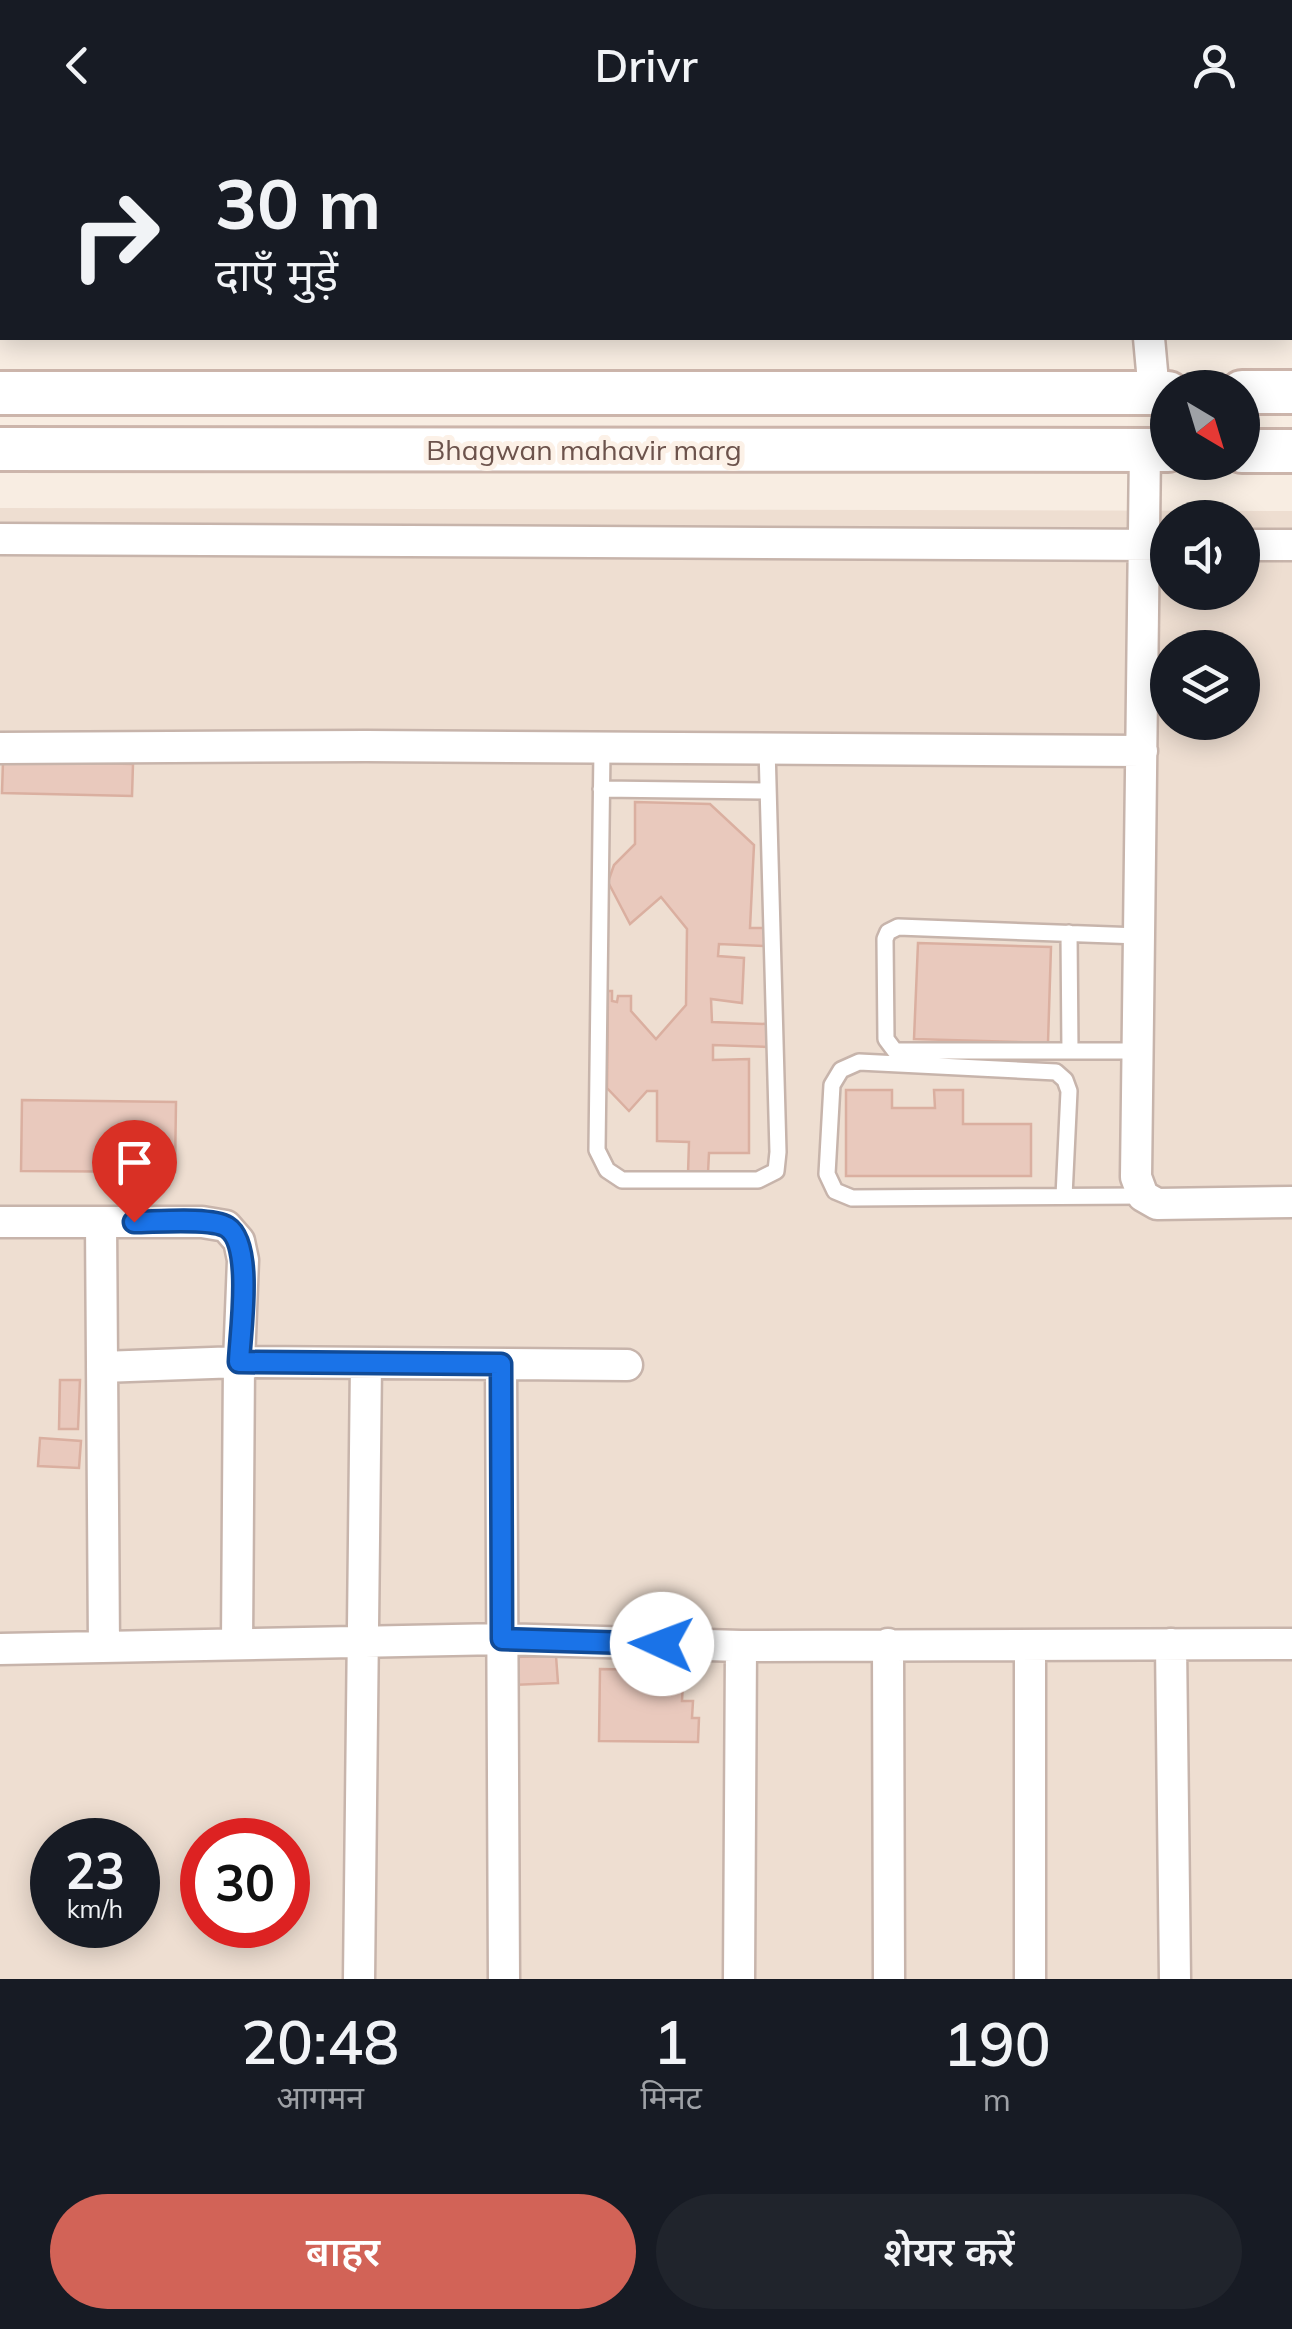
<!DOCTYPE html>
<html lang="hi">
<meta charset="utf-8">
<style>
body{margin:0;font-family:Mulish,"Noto Sans Devanagari",sans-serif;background:#20242c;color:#f1f3f6;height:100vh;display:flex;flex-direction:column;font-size:38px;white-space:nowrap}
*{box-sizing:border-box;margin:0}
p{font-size:32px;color:#9ea1a6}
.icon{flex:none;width:55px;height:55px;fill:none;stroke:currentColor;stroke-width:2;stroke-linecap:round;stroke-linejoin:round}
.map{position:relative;height:1849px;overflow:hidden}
.drawer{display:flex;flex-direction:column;background:#171b24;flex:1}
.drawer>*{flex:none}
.banner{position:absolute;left:0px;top:0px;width:1292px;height:210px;box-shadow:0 5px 25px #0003;background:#171b24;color:#f1f3f6;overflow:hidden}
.needle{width:65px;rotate:142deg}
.fabs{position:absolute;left:1150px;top:240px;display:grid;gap:20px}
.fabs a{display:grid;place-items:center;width:110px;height:110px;border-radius:50%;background:#171b24;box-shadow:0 5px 25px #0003;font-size:50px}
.speed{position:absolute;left:30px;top:1688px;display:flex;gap:20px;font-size:50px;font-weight:700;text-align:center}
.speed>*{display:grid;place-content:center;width:130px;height:130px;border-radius:50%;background:#171b24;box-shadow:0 5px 25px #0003;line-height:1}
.speed small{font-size:25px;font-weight:400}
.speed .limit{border:15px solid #d22;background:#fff;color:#111}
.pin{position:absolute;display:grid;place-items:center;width:85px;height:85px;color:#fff;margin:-102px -42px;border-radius:50% 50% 50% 0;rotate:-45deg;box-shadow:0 0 10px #0007}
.pin .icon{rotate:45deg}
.me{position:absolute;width:110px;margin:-55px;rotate:272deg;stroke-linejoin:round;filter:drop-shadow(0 0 8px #0008)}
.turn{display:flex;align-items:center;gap:35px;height:210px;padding:0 50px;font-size:45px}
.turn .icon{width:130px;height:130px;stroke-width:2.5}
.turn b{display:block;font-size:70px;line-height:85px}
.eta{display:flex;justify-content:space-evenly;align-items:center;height:170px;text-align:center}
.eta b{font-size:60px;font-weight:600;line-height:70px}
.primary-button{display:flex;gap:20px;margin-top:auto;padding:20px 50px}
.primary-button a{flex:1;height:115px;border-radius:60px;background:#d26357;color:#fff;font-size:40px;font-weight:600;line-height:115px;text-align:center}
.primary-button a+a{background:#20242c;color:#f1f3f6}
header{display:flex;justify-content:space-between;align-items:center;height:130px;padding:0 50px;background:#171b24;font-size:45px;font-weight:600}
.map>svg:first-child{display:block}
.residential{fill:#eeded1;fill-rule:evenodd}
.building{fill:#e9c9bd;stroke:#daafa0;stroke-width:2.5}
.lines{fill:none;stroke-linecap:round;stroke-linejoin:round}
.lane-casing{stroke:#c7b4ab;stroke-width:20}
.street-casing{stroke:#c7b4ab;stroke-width:35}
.secondary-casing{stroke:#ccb5ab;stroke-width:48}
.lane{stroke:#fff;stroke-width:15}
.street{stroke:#fff;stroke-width:30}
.secondary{stroke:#fff;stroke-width:42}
.route-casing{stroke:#114b97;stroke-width:25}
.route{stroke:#1a73e8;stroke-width:18}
.labels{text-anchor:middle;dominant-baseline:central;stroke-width:10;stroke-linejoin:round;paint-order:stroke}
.street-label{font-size:28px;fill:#6c534c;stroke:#fcf1e7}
</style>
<header><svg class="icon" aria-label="back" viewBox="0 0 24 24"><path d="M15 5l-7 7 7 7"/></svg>Drivr<svg class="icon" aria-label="person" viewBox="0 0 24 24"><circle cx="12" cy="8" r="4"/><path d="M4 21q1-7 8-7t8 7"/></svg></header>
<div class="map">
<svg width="1292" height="1849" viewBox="0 0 1292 1849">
<rect width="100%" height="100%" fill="#f8ede2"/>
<!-- residential -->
<path class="residential" d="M0,378L1292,381V1849H0ZM1168,388H1242V462H1168ZM1168,518H1242V592H1168ZM52,1710H138V1795H52ZM202,1710H288V1795H202Z"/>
<!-- building -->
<path class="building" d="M3,631L133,634L132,666L2,663Z
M635,672L710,674L754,715L750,798H766V816L719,814L718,826L744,828L742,873L711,869L712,892L767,894L769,917L713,915V930L749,929V1023H709L708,1043L688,1044L689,1012L657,1011V961H647L629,981L607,958L608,861H612V871L617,872L618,866H631V881L656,909L686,875L687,799L661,767L630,794L608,752L614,735L635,714Z
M918,813L1051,817L1048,913L914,909Z
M846,960H892V978H935L934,960H963V994H1031V1046H846Z
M22,970L176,972L175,1042L21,1041Z
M60,1250H80L78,1299H59Z
M40,1308L81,1311L79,1338L38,1336Z
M556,1526L558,1553L512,1555V1527Z
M600,1539L660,1540V1552H683L682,1571H693L692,1588H699L698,1612L599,1611Z"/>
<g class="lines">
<defs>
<path id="lane" d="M602,619L597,1020L607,1040L622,1050H758L776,1041L778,1022L767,618
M601,659L768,661
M1069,803L1070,921
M1137,921H895L886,909L885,809L888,802L898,797L1139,806
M1064,1066L1069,961L1065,950L1056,942L859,932L841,940L832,955L827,1044L835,1061L852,1068L1143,1066"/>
<path id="street" d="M0,178H2
M1149,208L1154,263
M1145,320L1136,1047L1143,1066L1157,1074L1292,1072
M0,409L1168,415
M1242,415H1292
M0,618L366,616L1142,621
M0,1092H202L226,1096L239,1111L243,1130L239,1232L237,1514
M101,1092L104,1517
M501,1234L504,1849
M102,1237L239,1232L627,1235
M888,1514L889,1849
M1171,1514L1175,1849
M0,1519L502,1509L741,1516L1292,1514
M359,1849L366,1233
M739,1849L741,1516
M1030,1849V1516"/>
<path id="secondary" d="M1242,262H1292
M0,263H1168
M0,319L1168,320
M1242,321H1292"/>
</defs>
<!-- lane casing -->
<use href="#lane" class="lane-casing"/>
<!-- street casing -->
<use href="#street" class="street-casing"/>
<!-- secondary casing -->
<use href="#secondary" class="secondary-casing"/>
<!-- lane -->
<use href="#lane" class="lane"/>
<!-- street -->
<use href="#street" class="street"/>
<!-- secondary -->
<use href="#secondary" class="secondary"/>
</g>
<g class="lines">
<defs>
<path id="route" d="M134,1092C156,1092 211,1087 227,1097C254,1114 240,1203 239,1232L501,1234L502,1509L662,1514"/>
</defs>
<!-- route casing -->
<use href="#route" class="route-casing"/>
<!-- route -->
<use href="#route" class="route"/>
</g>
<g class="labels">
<!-- street labels -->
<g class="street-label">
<text x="584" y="319">Bhagwan mahavir marg</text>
</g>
</g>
</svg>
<div class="fabs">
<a><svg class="needle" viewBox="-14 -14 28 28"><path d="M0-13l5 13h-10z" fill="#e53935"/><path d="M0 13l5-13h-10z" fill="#9ea1a6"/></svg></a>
<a><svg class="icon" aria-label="sound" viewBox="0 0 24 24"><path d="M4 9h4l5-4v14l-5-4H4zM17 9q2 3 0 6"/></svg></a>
<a><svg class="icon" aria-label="layers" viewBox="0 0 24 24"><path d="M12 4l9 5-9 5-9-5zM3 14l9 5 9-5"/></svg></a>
</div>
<div class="speed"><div>23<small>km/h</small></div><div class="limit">30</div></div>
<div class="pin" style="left:134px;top:1092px;background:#d93025"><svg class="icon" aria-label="arrive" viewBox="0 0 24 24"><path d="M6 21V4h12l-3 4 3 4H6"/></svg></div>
<svg class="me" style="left:662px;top:1514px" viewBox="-20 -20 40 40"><circle r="19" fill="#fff"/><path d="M0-13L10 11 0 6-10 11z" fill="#1a73e8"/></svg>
<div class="banner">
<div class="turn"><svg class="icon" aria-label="right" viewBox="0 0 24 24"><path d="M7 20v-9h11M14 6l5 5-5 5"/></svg><div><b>30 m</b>दाएँ मुड़ें</div></div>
</div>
</div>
<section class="drawer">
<div class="eta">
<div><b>20:48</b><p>आगमन</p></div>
<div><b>1</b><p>मिनट</p></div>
<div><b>190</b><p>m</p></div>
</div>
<div class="primary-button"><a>बाहर</a><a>शेयर करें</a></div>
</section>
